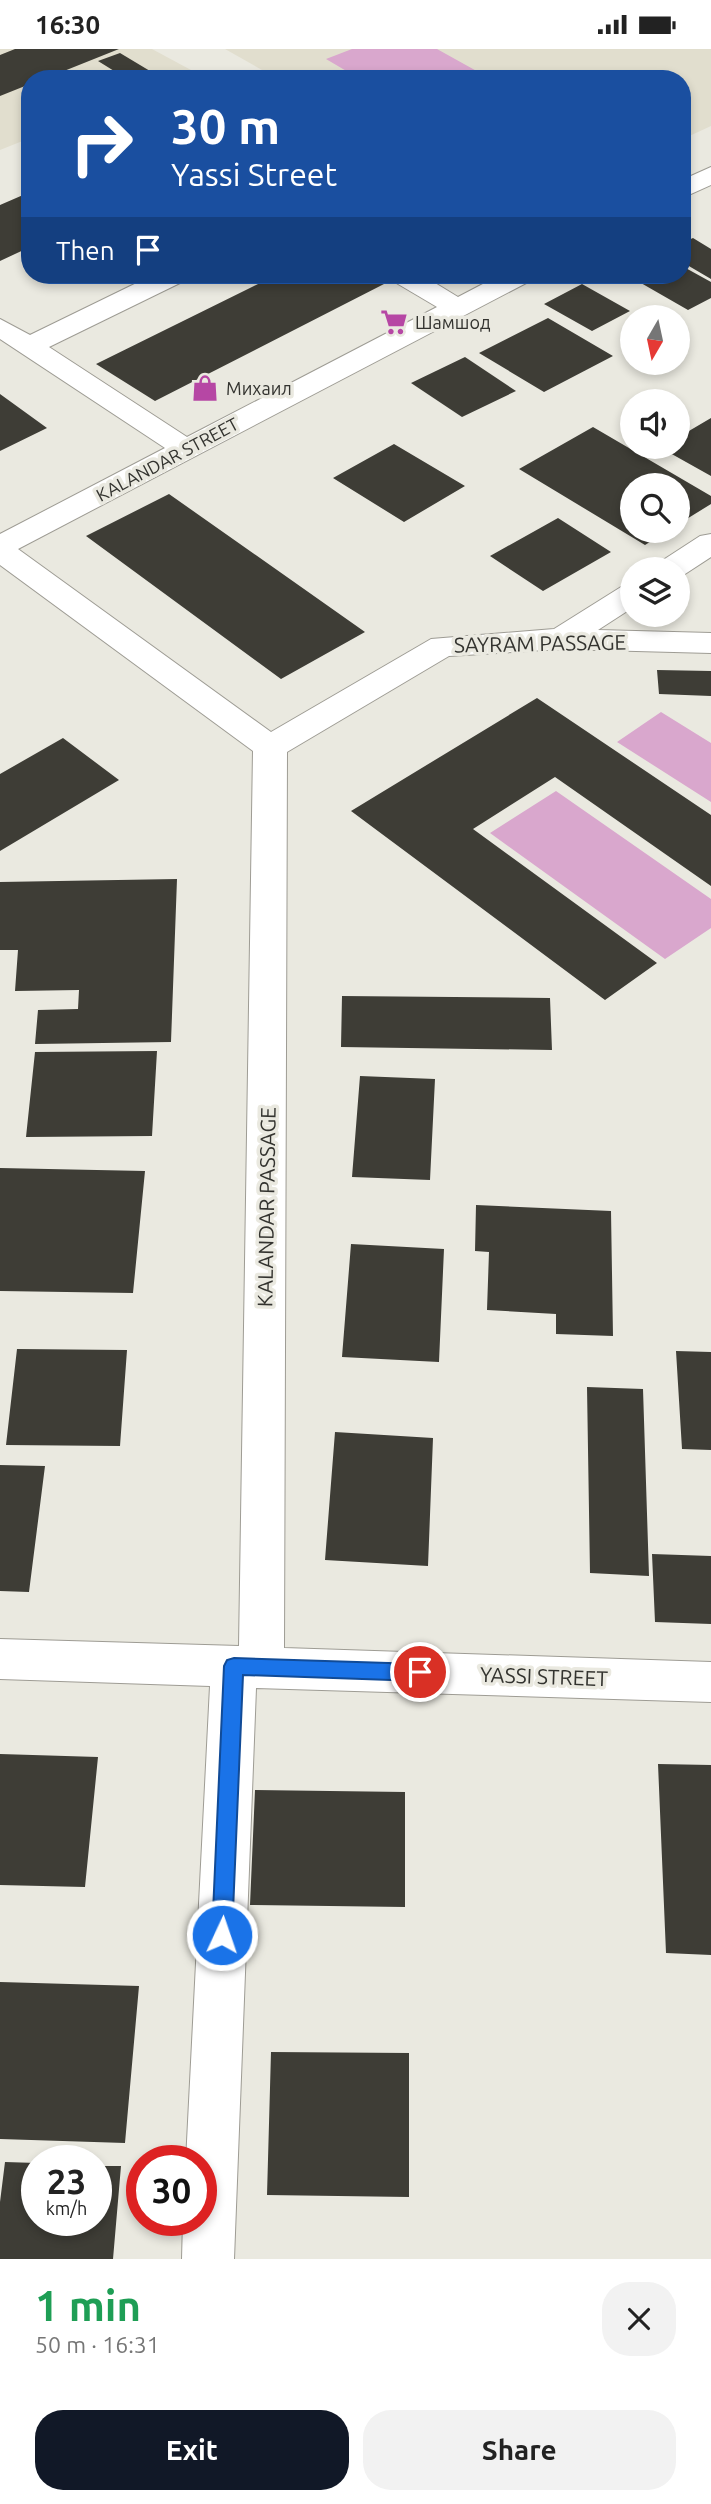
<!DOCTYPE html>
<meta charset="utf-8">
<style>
body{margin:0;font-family:Ubuntu,sans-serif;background:#f2f2f2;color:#222;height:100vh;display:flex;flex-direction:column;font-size:26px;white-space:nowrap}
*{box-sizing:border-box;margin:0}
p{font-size:23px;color:#767676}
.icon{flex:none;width:38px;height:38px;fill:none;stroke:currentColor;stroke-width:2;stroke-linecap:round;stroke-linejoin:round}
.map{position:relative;height:2210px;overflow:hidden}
.panel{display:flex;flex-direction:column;background:#fff;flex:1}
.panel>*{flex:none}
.guide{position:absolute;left:21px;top:21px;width:670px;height:214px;border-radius:28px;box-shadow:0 4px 10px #0003;background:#1a4fa0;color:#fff;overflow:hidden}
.needle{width:46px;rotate:189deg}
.controls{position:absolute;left:620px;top:256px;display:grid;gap:14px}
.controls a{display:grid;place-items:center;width:70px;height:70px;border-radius:50%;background:#fff;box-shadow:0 4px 10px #0003;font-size:35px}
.speed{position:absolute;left:21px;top:2096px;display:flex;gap:14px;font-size:35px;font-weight:700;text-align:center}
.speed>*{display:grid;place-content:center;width:91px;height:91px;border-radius:50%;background:#fff;box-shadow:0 4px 10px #0003;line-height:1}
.speed small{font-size:18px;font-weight:400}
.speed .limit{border:10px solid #d22;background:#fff;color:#111}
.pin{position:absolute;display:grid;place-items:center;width:60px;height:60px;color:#fff;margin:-30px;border:4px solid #fff;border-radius:50%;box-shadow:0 2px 7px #0007}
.me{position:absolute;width:77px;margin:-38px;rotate:3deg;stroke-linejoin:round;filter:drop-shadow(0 0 5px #0008)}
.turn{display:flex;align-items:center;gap:24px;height:147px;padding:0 35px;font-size:32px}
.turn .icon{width:91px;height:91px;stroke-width:2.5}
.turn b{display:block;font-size:49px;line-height:60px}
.then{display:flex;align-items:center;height:66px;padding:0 35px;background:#0003;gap:14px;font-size:26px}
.round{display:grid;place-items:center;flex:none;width:74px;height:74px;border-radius:28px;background:#f2f2f2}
.summary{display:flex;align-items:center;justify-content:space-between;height:119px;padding:0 35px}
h1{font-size:42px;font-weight:600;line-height:52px;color:#1e9e55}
.cta{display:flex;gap:14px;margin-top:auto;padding:14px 35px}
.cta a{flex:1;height:80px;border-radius:28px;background:#111827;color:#fff;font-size:28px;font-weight:600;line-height:80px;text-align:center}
.cta a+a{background:#f2f2f2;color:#222}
.status{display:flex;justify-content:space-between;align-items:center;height:49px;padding:0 35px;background:#fff;direction:ltr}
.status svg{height:19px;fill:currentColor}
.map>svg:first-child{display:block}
.built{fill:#e1dece}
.green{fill:#d9a7cd}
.building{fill:#3e3d36}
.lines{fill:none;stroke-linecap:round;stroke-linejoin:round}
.minor-casing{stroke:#9e9c94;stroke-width:2}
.minor{fill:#fff;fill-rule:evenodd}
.route{fill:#1a73e8;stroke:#114b97;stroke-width:2}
.labels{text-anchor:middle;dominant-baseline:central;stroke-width:7;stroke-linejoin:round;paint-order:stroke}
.far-poi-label{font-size:18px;fill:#33332f;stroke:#eae9e0;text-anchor:start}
.far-street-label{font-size:18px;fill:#33332f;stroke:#eae9e0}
.street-label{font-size:21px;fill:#33332f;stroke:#eae9e0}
</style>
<div class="status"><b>16:30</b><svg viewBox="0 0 49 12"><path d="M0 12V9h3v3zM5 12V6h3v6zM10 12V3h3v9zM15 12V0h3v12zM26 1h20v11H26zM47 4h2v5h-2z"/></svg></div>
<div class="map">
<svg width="711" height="2210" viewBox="0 0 711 2210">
<rect width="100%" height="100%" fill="#eae9e0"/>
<!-- built -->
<path class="built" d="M0,0H152L191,21L170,30H30V89L0,101Z
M225,0H711V77L683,90L682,30H278Z"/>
<!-- green -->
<path class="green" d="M352,0H437L491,30H360L326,10Z
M661,663L711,694V753L617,693Z
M556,742L711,850V879L665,910L490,784Z"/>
<!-- building -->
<path class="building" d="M15,0H119L44,30H30V35L0,47V6Z
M120,4L150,22L127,30L98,12Z
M30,143V198L0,212V156Z
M693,189L711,200V230L682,213V194Z
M682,217L711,233V249L688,261L627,226H682Z
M276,226H368L384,235L155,352L96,315Z
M582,235L630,262L592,282L544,255Z
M548,269L613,307L544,343L479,304Z
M465,308L516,342L462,368L411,334Z
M0,345L47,379L0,402Z
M711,369V427L661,399L677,397V389Z
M593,378L711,447V455L677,476V436H632V481H669L645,496L519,420Z
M394,395L465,437L404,473L333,429Z
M169,445L365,583L281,630L86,487Z
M558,469L611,503L543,542L490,507Z
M657,621L711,622V647L659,645Z
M537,649L711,766V837L555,728L473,780L657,914L605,951L351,762Z
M63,689L119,731L0,802V725Z
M177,830L171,993L35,995L38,961L78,960L79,941L15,942L18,901H0V833Z
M342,947L550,949L552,1001L341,998Z
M157,1002L152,1087L26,1088L35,1003Z
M360,1027L435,1030L430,1131L352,1128Z
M0,1119L145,1122L133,1244L0,1242Z
M476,1156L611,1162L613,1287L556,1285V1265L487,1261L489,1203L475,1202Z
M351,1195L444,1200L439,1313L342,1308Z
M17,1300L127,1301L120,1397L6,1396Z
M676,1302L711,1303V1401L682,1400Z
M587,1338L643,1340L649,1527L590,1524Z
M335,1383L433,1389L428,1517L325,1511Z
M0,1416L45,1417L29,1543L0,1542Z
M652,1505L711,1507V1575L655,1573Z
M0,1705L98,1708L85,1838L0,1836Z
M658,1715L711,1716V1906L666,1904Z
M255,1741L405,1743V1858L250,1856Z
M0,1933L139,1937L125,2094L0,2090Z
M271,2003L409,2004V2148L267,2146Z
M5,2113L37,2114V2172H96V2117H121L113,2210H0V2153Z"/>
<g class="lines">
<defs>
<path id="minor" d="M711,118V136L682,149V131Z
M153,226H188L184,232L49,298L187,388L437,258L393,232L390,226H422L458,248L500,226H534L530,232L18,500L271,683L431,590L554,580L621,538L632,535V559L598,581L711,584V604L561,600L449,607L287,703L284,1599L711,1613V1653L256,1639L234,2210H182L183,2172H201V2112H186L210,1637L0,1630V1590L239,1597L253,702L0,516V485L165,399L0,290V270L30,286Z
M711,485V508L682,527L677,528V520H656L660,513L700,487Z"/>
</defs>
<!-- minor casing -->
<use href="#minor" class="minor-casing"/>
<!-- minor -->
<use href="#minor" class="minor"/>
</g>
<!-- route -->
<path class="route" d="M234,1609L420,1615L427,1618L429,1623L427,1629L420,1632L243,1626L232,1886L229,1893L222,1896L215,1893L212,1886L224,1617L227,1611Z"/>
<!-- icons -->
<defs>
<symbol id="supermarket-bare" viewBox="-9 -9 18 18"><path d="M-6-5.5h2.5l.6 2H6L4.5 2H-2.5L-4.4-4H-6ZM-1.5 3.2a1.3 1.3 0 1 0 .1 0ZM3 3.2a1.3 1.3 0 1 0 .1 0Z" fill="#b647a4" stroke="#eae9e0" stroke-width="2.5" paint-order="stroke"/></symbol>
<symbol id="shop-bare" viewBox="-9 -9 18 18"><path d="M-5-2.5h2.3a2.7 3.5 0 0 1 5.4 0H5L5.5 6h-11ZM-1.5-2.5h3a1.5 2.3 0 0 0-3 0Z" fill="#b647a4" stroke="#eae9e0" stroke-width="2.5" paint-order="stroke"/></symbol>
</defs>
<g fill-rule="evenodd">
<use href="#supermarket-bare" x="375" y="254" width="38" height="38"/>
<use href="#shop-bare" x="186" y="320" width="38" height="38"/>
</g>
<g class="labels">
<!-- far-poi labels -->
<g class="far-poi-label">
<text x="415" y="273">Шамшод</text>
<text x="226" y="339">Михаил</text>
</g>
<!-- far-street labels -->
<g class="far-street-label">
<text transform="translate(167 410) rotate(-28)">KALANDAR STREET</text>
</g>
<!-- street labels -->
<g class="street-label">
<text transform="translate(540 594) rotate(-1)">SAYRAM PASSAGE</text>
<text transform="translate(266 1158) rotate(-89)">KALANDAR PASSAGE</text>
<text transform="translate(544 1627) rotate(2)">YASSI STREET</text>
</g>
</g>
</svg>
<div class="controls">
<a><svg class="needle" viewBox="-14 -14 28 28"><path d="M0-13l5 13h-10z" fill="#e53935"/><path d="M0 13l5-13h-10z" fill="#767676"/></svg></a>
<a><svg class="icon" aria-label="sound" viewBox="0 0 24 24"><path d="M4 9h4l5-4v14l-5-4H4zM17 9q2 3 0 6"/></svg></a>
<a><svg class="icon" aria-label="search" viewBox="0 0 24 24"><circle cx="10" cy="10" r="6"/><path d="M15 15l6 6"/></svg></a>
<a><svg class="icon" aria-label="layers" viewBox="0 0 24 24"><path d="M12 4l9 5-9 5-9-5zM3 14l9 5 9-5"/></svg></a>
</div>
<div class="speed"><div>23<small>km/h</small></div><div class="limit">30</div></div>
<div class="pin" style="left:420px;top:1623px;background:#d93025"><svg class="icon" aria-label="arrive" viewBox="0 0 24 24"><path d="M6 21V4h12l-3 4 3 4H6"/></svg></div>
<svg class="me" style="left:222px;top:1886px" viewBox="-20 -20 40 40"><circle r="17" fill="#1a73e8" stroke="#fff" stroke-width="3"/><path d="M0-11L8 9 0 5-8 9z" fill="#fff"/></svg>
<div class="guide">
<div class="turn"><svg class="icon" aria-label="right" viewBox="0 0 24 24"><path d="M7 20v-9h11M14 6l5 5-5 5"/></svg><div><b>30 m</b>Yassi Street</div></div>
<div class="then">Then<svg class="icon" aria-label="arrive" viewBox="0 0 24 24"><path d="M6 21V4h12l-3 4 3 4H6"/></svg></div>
</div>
</div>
<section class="panel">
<div class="summary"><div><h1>1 min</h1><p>50 m · 16:31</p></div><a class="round"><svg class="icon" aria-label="close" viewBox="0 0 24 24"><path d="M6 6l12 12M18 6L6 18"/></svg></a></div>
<div class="cta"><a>Exit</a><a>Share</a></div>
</section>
